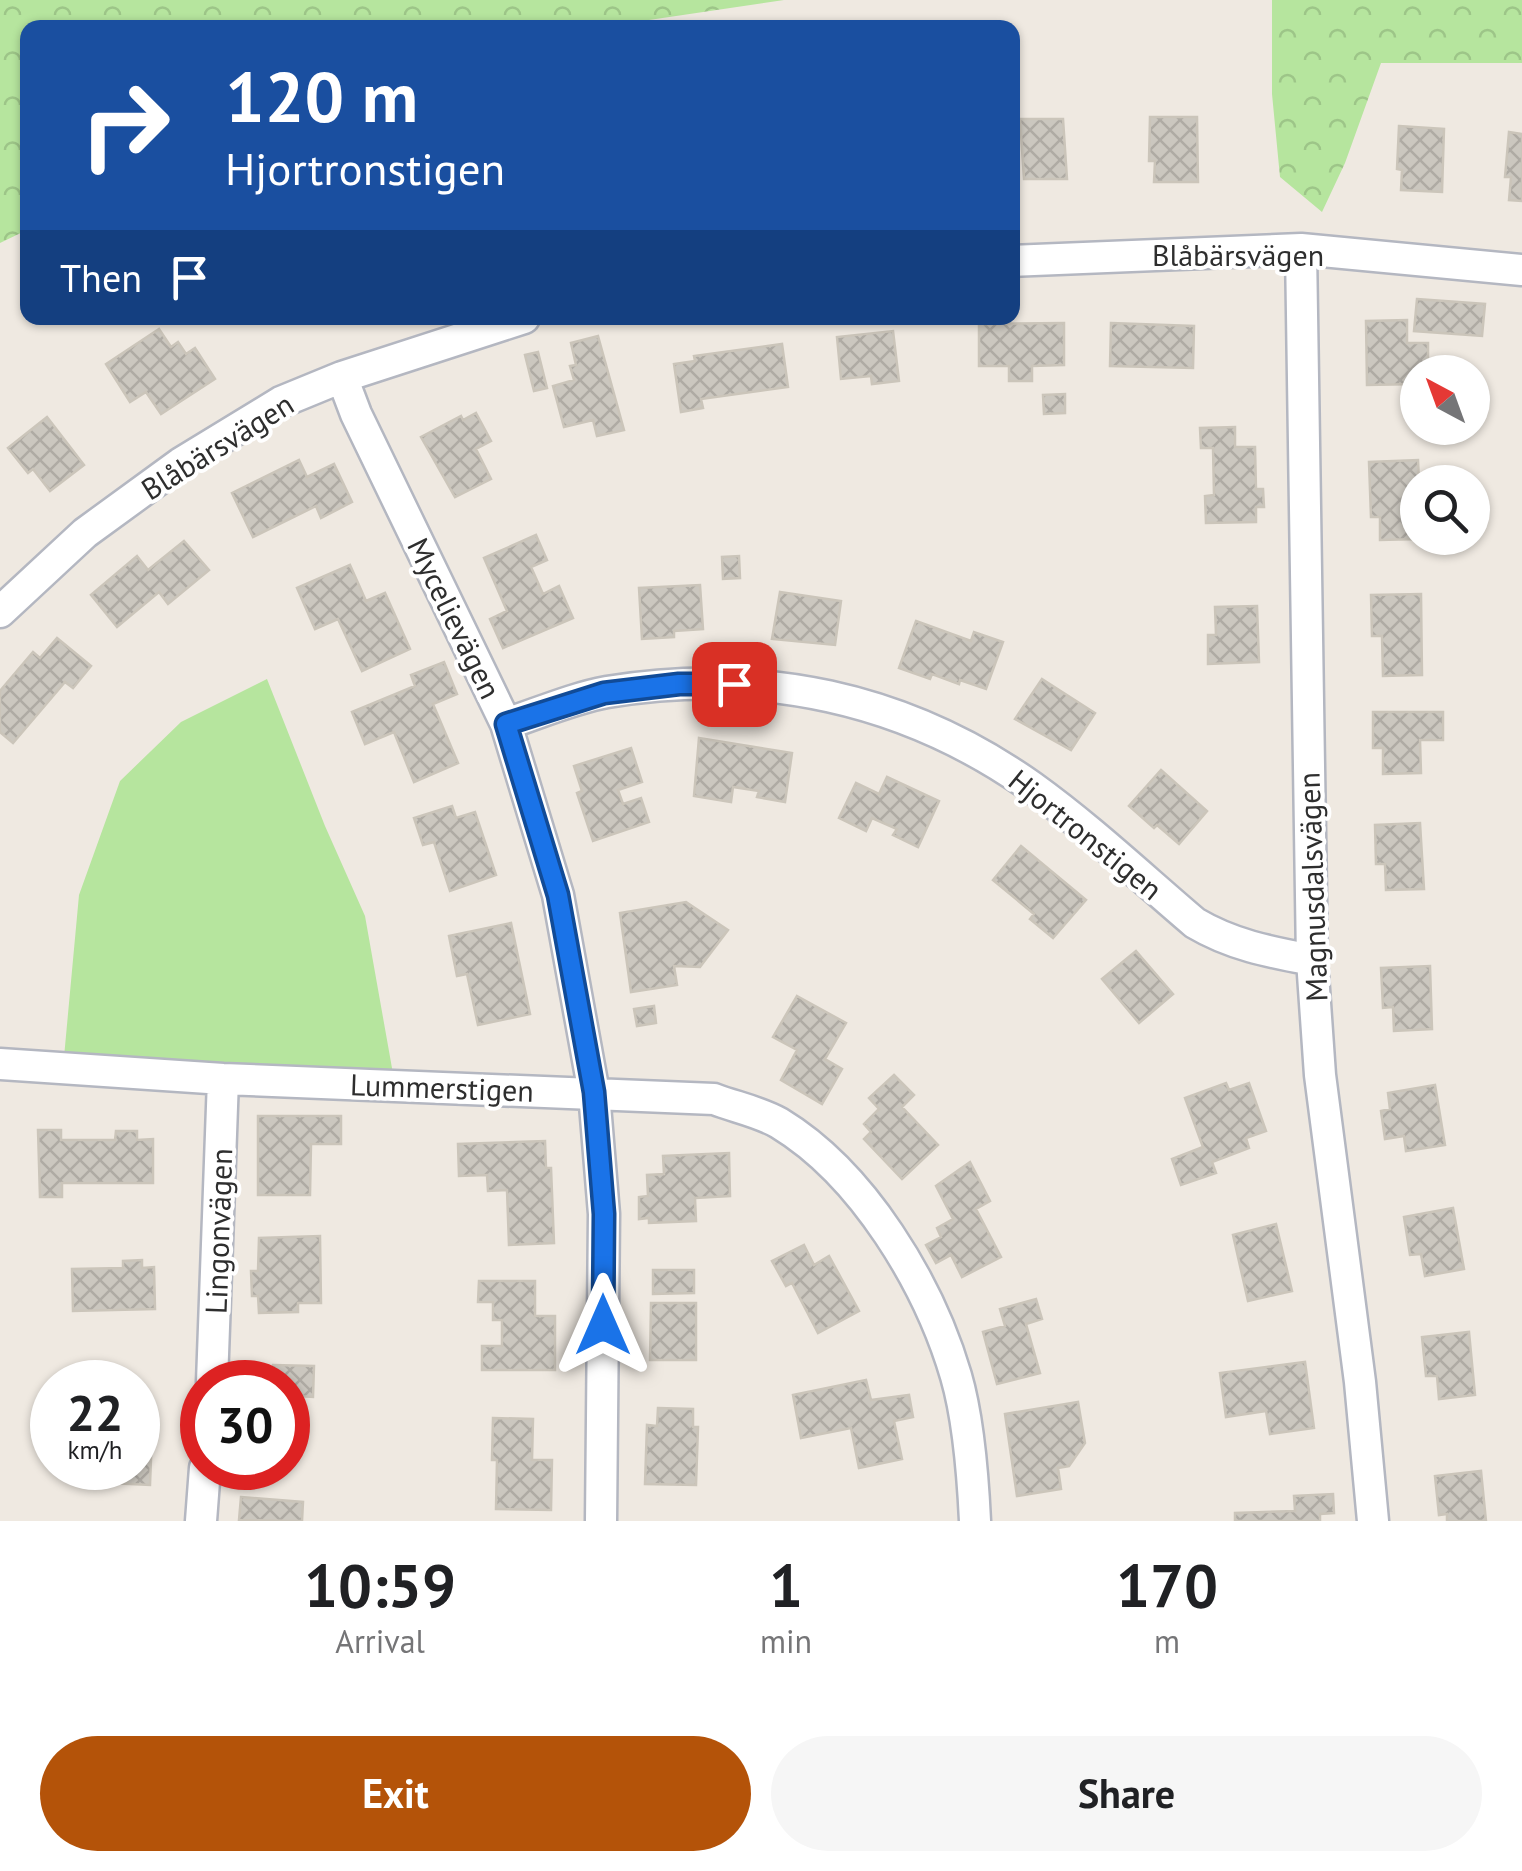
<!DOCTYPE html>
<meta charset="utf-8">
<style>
body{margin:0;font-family:"PT Sans",sans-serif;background:#f6f6f6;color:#202124;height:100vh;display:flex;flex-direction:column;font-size:38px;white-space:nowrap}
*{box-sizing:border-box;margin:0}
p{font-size:32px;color:#757577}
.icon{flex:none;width:55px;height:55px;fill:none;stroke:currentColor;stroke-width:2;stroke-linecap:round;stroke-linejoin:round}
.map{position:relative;height:1521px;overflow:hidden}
.details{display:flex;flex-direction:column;background:#fff;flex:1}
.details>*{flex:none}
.top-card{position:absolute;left:20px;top:20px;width:1000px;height:305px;border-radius:20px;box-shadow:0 2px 8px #0004;background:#1a4fa0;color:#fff;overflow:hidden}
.needle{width:65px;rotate:319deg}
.buttons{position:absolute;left:1400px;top:355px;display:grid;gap:20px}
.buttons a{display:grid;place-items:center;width:90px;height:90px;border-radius:50%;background:#fff;box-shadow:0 2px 8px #0004;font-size:50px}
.speed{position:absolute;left:30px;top:1360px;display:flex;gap:20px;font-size:50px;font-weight:700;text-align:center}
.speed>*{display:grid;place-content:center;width:130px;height:130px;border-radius:50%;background:#fff;box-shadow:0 2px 8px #0004;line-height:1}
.speed small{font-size:25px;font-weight:400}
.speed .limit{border:15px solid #d22;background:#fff;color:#111}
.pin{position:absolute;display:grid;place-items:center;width:85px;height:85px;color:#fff;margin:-42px;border-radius:20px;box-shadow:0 5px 15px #0006}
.me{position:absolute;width:110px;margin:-55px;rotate:0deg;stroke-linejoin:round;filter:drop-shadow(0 0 8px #0008)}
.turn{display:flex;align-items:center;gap:35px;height:210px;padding:0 40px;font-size:45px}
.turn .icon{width:130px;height:130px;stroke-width:2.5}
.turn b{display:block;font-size:70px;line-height:85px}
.then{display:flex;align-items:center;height:95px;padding:0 40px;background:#0003;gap:20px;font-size:38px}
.eta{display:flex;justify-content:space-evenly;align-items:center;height:170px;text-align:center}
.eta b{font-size:60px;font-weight:800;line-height:70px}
.action{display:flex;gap:20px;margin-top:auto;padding:20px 40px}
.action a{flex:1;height:115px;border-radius:60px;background:#b45309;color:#fff;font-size:40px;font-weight:800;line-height:115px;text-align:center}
.action a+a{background:#f6f6f6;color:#202124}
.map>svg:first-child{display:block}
.grass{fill:#b6e59e}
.forest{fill:url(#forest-crowns)}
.building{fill:url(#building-cross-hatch);stroke:#cbc5ba;stroke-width:2.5}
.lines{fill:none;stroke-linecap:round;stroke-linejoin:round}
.street-casing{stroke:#b4b7c1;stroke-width:35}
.street{stroke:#fff;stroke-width:30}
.route-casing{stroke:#114b97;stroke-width:25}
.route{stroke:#1a73e8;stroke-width:18}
.labels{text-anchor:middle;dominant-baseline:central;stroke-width:8;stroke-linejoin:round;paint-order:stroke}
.street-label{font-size:30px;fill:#2e2e2e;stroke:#fff}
</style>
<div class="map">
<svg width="1522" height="1521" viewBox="0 0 1522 1521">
<defs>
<pattern id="forest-crowns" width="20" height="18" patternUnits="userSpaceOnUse" patternTransform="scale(2.5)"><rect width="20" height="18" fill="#b6e59e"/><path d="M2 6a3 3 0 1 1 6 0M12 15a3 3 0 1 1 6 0" fill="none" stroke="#9dc588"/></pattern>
<pattern id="building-cross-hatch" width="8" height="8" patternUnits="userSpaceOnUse" patternTransform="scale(2.5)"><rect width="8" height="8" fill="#cbc7bf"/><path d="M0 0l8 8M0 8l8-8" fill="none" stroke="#afaba4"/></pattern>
</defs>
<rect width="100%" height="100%" fill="#efe9e1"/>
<!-- grass -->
<path class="grass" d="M267,679L325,826L365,916L395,1085L63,1068L79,895L120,781L181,722Z"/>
<!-- forest -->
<path class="forest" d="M0,0H784L595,28H28L27,230L0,243Z
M1272,0H1522V63H1381L1345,163L1322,212L1280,177L1272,94Z"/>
<!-- building -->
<path class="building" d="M1150,117H1197L1198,182H1154L1155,161H1149Z
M1020,119H1063L1067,179H1024Z
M1399,126L1444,129L1442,192L1401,190L1402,170L1397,169Z
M1509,132L1522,134V201L1509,200L1511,177H1505Z
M1417,299L1485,304L1482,336L1414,331Z
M1407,320V343H1428V372H1418V384L1367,385L1366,321Z
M1064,323V365L1032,366V381H1009V366H979V324Z
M1111,323L1194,326L1193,368L1110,366Z
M159,329L171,347L178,342L186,354L195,348L215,379L161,414L146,392L130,402L106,364Z
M893,331L899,381L872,384L871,376L841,379L837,337Z
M598,336L624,430L597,436L593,420L564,427L553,386L574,380L570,366L576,365L571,343Z
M782,344L788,387L701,399L703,408L681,412L674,364L695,361L694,356Z
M538,352L547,388L534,391L525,355Z
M1065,394V413L1044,414L1043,395Z
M476,413L491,441L476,449L491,479L455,497L421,437L461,416L463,420Z
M47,417L84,465L50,491L33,469L28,473L8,448Z
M1235,427V447H1255L1256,489H1263L1264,507H1256V522L1206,523L1205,496L1214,495L1213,448H1201L1200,428Z
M299,460L307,477L334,464L352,502L321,518L316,506L253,537L232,493Z
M1418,460L1419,482H1456H1418V538L1421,539L1380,540V517H1371L1369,462Z
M536,535L547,560L531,567L543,594L559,586L573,618L503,648L490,619L507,611L484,558Z
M184,541L209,570L168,604L159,592L117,627L91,595L137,556L148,570Z
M739,556L740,578L723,579L722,557Z
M350,565L366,601L385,593L410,649L362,671L338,619L315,629L297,588Z
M700,585L703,629L674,631V637L642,639L639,588Z
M780,592L841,601L835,645L772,639Z
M1421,594L1422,675L1383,676L1382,636H1372L1371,595Z
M1257,606L1259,662L1208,664V635H1216L1215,607Z
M916,621L971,641L974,632L1003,642L986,689L960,680L959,684L932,674L930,679L899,668Z
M57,638L91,666L73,688L65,682L13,743L0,732V691L33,652L40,658Z
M444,662L457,694L433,704L458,763L414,782L394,732L365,744L352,712L415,686L411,675Z
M1042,679L1095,713L1071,750L1015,719Z
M1373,712H1443V740H1420L1421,773L1383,774V748H1373Z
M699,738L792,753L785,802L757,797L759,791L733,787L731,802L694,796Z
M631,748L642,782L618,790L623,804L641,798L649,822L593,841L577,793L582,791L574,766Z
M1161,770L1207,811L1179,844L1157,825L1154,828L1129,806Z
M887,777L939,801L918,847L893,835L897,829L872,818L866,831L839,818L856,783L879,794Z
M452,806L456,818L475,812L496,875L450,891L434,842L423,845L414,818Z
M1420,823L1424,889L1386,890L1385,864H1376L1375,825Z
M1021,846L1086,900L1053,938L1030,919L1034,914L993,880Z
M686,902L728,930L700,967L674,966L677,985L631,992L620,913Z
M511,923L530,1014L478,1025L467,974L457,976L449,936Z
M1136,951L1173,994L1139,1023L1102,979Z
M1430,966L1432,1029L1394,1031L1393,1007L1383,1008L1381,968Z
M797,996L846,1023L825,1059L842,1069L822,1104L781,1080L797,1050L773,1037Z
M654,1006L656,1023L637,1026L634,1009Z
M894,1075L914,1095L902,1107L938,1145L902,1179L864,1139L871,1132L864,1124L879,1109L869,1098Z
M1226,1083L1229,1090L1249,1083L1266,1131L1246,1138L1249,1148L1212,1162L1216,1173L1181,1185L1172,1159L1203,1147L1185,1098Z
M1435,1085L1445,1145L1406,1151L1404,1136L1385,1139L1381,1111L1390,1109L1388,1093Z
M258,1116H341V1144H311L310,1195H258Z
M38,1130H61V1140H115L116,1131H137V1140L153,1139V1183H62V1197H40Z
M545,1141L546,1168H551L554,1243L509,1245L507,1190L488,1191L487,1175L459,1176L458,1144Z
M729,1153L730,1196L695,1198L696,1221L649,1223V1218L639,1219V1197L648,1196L647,1175L664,1174L663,1156Z
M970,1162L990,1201L976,1209L1001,1257L962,1277L951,1255L936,1263L926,1245L941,1237L937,1228L953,1219L936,1186Z
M1453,1208L1464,1269L1425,1276L1421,1254L1410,1255L1404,1217Z
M1276,1224L1292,1291L1248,1301L1233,1235Z
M320,1236L321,1303H298V1312L259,1313L258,1296H252L251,1271H258L259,1238Z
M804,1245L814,1265L829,1256L859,1311L818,1333L792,1283L786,1286L772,1261Z
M142,1260V1268L154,1267L155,1309L73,1311L72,1269L123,1268V1261Z
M653,1270H694V1293L653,1294Z
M479,1281H535V1316H555V1370H482V1346H502V1320H493V1302H478Z
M1036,1299L1042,1319L1026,1324L1040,1373L997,1384L983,1332L1005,1326L1000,1309Z
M651,1303H696V1360H650Z
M1469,1332L1475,1395L1439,1399L1437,1376H1426L1422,1337Z
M1305,1362L1314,1428L1270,1434L1266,1411L1226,1417L1220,1373Z
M273,1365L314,1366L313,1397L297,1396L296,1446H288V1382H272Z
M866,1380L871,1400L909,1395L913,1417L894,1421L902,1459L859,1468L851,1428L801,1438L793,1395Z
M1078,1402L1085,1443L1069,1466L1058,1468L1061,1489L1017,1496L1005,1414Z
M138,1407H153L150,1485L109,1483L110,1468H138Z
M658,1408L693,1409V1427H698L696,1485L645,1484L647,1425L657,1426Z
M493,1418L533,1419L532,1460H552L551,1510L496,1509L497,1460H492Z
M1481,1471L1486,1521H1447V1514L1439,1515L1435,1476Z
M1333,1494L1334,1513L1320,1514V1521H1235V1513L1295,1511L1294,1496Z
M241,1497L303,1502L302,1521L239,1520Z"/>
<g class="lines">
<defs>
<path id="street" d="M1301,249L1312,960L1320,1075L1360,1382L1373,1521
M1012,261L1301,249L1522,270
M342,377L356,414L506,724L558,895L594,1093L604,1214L601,1521
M0,612L85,533L181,463L281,402L342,377L524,318
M506,724C539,713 574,698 607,692C760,667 905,697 1032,787C1089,828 1142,878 1195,923C1232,945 1270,952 1312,960
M0,1064L223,1079L714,1099C735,1107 760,1112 779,1123C863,1174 929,1284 956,1376C968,1417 973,1478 975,1521
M212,1382L223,1079
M201,1521L205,1468"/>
</defs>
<!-- street casing -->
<use href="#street" class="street-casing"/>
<!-- street -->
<use href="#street" class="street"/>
</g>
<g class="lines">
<defs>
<path id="route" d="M603,1325L604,1214L594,1092L558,895L506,724L604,693L679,684H734"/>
</defs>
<!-- route casing -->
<use href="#route" class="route-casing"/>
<!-- route -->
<use href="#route" class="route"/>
</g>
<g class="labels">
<!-- street labels -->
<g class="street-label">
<text x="1238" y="254">Blåbärsvägen</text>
<text transform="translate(217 446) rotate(-32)">Blåbärsvägen</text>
<text transform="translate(455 618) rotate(64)">Mycelievägen</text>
<text transform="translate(1086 834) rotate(39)">Hjortronstigen</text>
<text transform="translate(1312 887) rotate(-92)">Magnusdalsvägen</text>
<text transform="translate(442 1087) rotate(2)">Lummerstigen</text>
<text transform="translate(218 1231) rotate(-88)">Lingonvägen</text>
</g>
</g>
</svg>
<div class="buttons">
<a><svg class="needle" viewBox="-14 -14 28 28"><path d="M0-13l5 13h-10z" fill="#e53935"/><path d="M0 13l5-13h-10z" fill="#757577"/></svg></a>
<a><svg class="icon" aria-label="search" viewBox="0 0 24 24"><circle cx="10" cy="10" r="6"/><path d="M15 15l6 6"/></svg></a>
</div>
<div class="speed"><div>22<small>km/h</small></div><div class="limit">30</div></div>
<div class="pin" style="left:734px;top:684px;background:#d93025"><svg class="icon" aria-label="arrive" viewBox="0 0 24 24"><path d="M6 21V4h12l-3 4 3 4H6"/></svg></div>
<svg class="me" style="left:603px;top:1325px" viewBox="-20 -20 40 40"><path d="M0-17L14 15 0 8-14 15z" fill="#1a73e8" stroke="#fff" stroke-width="4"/></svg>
<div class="top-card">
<div class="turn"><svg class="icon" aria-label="right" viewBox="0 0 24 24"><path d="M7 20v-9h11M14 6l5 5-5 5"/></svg><div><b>120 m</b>Hjortronstigen</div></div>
<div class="then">Then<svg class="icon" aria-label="arrive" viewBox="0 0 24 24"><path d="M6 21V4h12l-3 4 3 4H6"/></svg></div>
</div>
</div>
<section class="details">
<div class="eta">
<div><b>10:59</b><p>Arrival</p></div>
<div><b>1</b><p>min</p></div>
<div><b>170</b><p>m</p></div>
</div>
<div class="action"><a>Exit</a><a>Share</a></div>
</section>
